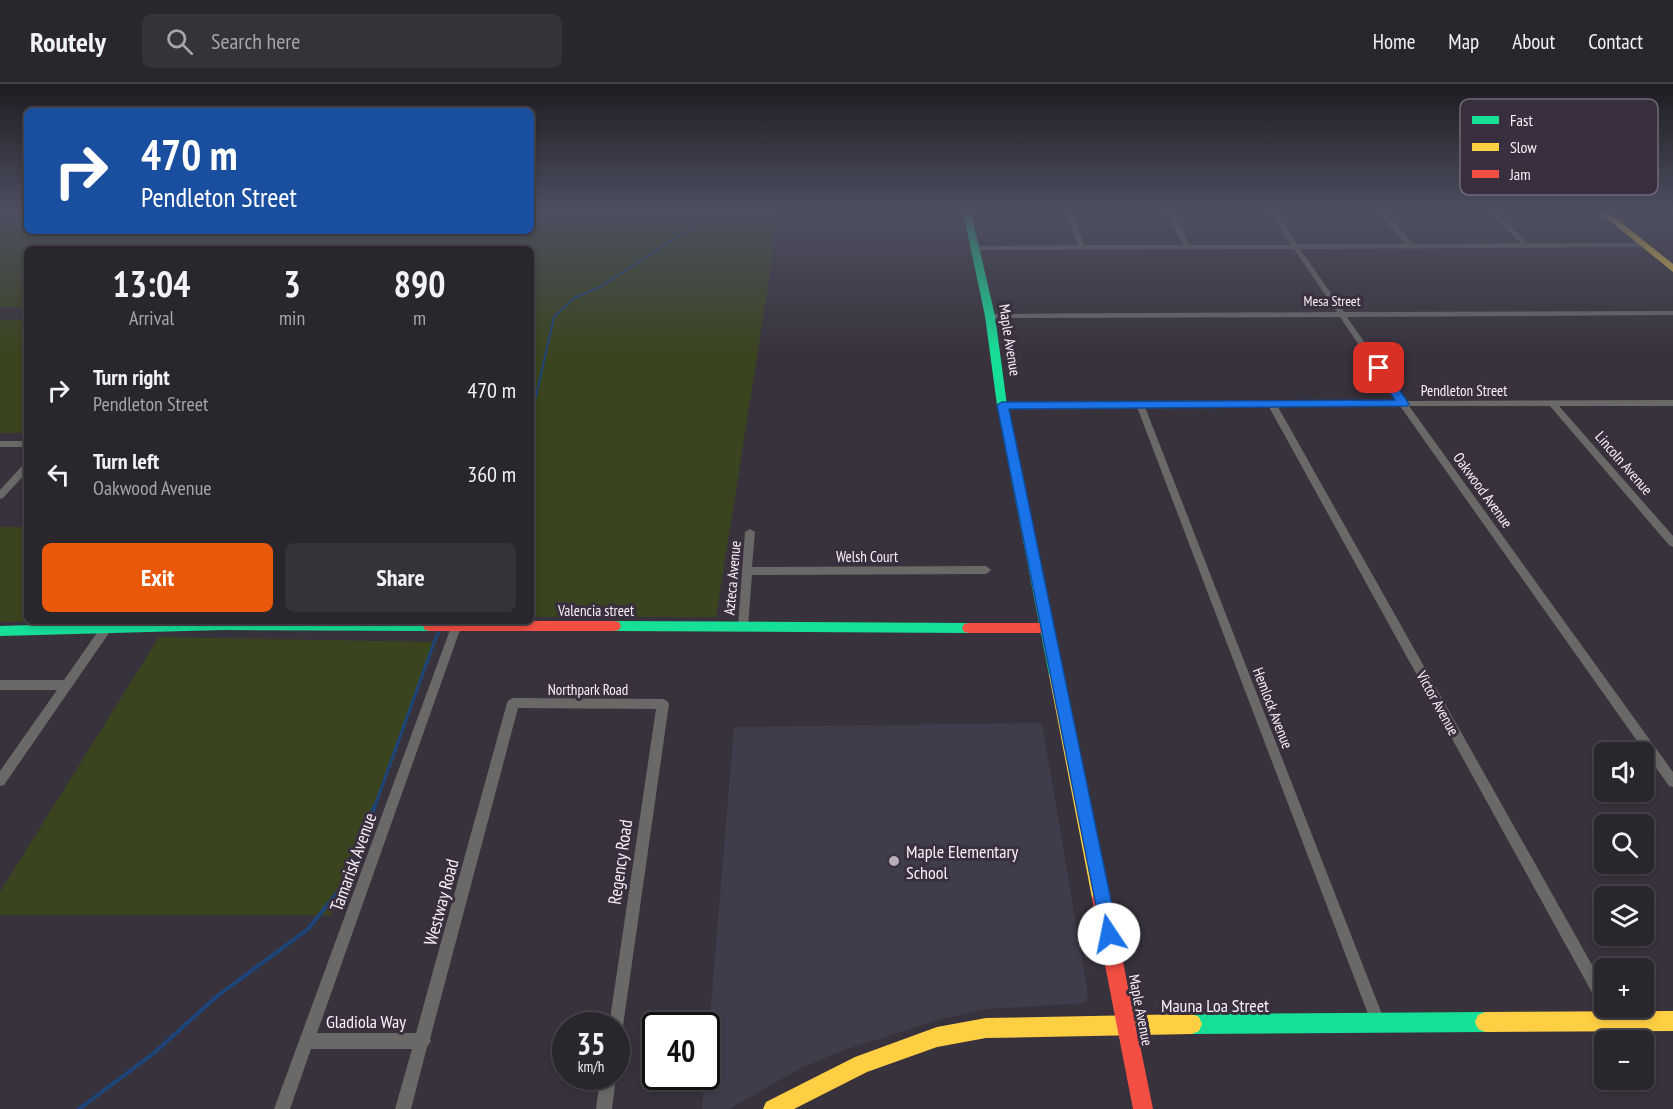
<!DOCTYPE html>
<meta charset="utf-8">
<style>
body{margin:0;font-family:"PT Sans Narrow",sans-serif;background:#363239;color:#f1f3f6;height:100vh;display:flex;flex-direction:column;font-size:22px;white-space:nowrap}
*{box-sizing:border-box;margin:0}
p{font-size:20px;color:#a5a5aa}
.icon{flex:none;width:33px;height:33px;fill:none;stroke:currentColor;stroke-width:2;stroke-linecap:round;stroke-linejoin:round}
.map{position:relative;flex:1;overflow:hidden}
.panel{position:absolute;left:24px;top:162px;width:510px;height:378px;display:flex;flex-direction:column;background:#2a262d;border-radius:9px;box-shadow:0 3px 9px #0003,0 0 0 2px #464349}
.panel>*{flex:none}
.hud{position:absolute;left:24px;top:24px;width:510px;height:126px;border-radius:9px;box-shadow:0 3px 9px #0003,0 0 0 2px #464349;background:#1a4fa0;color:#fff;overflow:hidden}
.controls{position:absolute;left:1594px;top:658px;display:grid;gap:12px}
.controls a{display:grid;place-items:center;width:60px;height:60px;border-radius:9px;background:#2a262d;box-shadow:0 3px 9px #0003,0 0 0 2px #464349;font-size:30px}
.speed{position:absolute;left:552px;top:928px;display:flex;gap:12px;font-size:30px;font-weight:700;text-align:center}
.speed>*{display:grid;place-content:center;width:78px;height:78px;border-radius:50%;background:#2a262d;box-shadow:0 3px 9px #0003,0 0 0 2px #464349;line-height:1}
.speed small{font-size:15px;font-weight:400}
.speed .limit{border:3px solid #111;border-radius:9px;background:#fff;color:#111}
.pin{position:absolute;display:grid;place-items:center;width:51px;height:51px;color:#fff;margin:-26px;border-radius:12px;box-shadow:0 3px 9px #0006}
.me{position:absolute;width:66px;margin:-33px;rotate:349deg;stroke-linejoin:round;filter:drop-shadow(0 0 4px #0008)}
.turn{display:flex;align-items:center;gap:21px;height:126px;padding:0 18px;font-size:27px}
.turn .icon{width:78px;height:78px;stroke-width:2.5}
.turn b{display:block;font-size:42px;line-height:51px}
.eta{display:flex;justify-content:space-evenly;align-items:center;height:102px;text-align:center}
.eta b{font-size:36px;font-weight:800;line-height:42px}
.primary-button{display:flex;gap:12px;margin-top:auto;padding:12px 18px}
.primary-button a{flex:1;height:69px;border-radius:9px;background:#ea580c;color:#fff;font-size:24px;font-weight:800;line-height:69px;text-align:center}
.primary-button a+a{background:#363239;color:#f1f3f6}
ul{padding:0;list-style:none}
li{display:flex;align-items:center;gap:18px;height:84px;padding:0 18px}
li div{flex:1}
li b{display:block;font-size:22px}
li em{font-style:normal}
header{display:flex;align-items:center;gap:36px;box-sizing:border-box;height:84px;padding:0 30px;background:#2a262d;border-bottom:2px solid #464349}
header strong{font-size:28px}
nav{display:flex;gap:33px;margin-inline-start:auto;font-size:21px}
.search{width:420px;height:54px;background:#363239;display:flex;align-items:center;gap:15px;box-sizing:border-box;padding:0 21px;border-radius:9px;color:#a5a5aa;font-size:22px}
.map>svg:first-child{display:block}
.education{fill:#3f3c4c}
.green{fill:#3a441e}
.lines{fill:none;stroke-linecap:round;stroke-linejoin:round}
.stream-far2{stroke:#1e4579;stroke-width:2}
.stream-far1{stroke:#1e4579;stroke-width:3}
.stream{stroke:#1e4579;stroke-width:4}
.street{fill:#6b6868;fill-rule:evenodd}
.fast{fill:#16e098;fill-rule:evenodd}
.slow{fill:#ffcf43;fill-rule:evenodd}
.jam{fill:#f24e42;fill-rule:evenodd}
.route{fill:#1a73e8;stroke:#114b97;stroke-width:1.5}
.poi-dot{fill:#b5aeb9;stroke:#392f3f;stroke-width:2}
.labels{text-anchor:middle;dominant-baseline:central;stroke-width:6;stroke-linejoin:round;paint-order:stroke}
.far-street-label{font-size:14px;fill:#f8f1fc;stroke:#392f3f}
.street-label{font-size:15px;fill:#f8f1fc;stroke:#392f3f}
.near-poi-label{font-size:18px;fill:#f8f1fc;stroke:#392f3f;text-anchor:start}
.near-street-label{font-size:18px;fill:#f8f1fc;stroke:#392f3f}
.key{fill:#392f3f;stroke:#726978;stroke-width:1.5}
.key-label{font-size:16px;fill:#f8f1fc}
</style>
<header>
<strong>Routely</strong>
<div class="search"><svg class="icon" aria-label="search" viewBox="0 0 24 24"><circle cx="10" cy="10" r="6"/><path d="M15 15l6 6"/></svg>Search here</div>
<nav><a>Home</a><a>Map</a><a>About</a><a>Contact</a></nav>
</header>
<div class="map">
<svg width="1673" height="1025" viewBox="0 0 1673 1025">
<rect width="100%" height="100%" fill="#38323c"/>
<!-- education -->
<path class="education" d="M1042,639L1088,911L1085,919L989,925L941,935L847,965L801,984L729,1025H702L704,993H706L707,969L734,643Z"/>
<!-- green -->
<path class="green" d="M0,128H27V147H531V128H775L770,190L716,533H531V165H27V223H0Z
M0,236H27V349H0Z
M0,443H27V537H47L0,538Z
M159,553L436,558L331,831H0V808Z"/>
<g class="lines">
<!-- stream-far2 -->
<path class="stream-far2" d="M531,334L554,233L574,214L600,203L697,140L740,138L767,140L774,136L776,128"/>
<!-- stream-far1 -->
<path class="stream-far1" d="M375,722L436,553L441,546"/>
<!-- stream -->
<path class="stream" d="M79,1025L154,969L216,913L308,845L349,794L375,721"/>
<!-- street -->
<path class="street" d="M1065,128H1071L1084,161H1183L1166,128H1172L1190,161H1291L1269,128H1275L1298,160H1405L1378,128H1385L1413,160L1521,159L1489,128H1496L1528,159H1643L1646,161L1643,163L1300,165L1344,228L1673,227V231L1347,233L1405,317L1673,316V322H1559L1673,452V463L1669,461L1550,322H1409L1673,688V703L1669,702L1400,322L1278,323L1605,904V924H1608L1605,925L1600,923L1269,323H1145L1385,938L1383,943L1378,945L1373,943L1137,323L1002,324L998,321L1002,318L1397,317L1340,233L987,234L986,232L990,230L1337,228L1294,165L974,166L971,164L974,162L1078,161Z
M0,357H27V363H0Z
M27,379V388L3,414L0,415V406L24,380Z
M750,445L755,448L752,483L986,482L991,486L986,490L752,491L748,542L747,545H739L738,542L745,448Z
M456,539L460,540L461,543L317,949H416L507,619L509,616L513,614L663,615L667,617L669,620L623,942L621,947L616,949V942H609L656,625L518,624L430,955L431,957L427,963L411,1025H395L412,965H311L290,1025H274L451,543L452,540Z
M105,542L109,543L110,546L109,549L4,701L0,702V687L57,606H0V596H64L101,543Z
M600,993H616L612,1025H596Z"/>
<!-- fast -->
<path class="fast" d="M963,128H971L995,232L1007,321L1063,591L1061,595L1056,597L1051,595L1049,591L997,321L985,232Z
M174,537H431L437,542L435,546L430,547L223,546L0,552V542Z
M614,537L969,539L974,540L976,544L974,548L969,549L614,547L609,546L607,542L609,538Z
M1485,928L1492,931L1495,938L1492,945L1485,948L1192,950L1185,947L1182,940L1185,933L1192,930Z"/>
<!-- slow -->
<path class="slow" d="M1599,128H1608L1673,180V188Z
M1056,585L1061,587L1063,591L1110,814L1107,820L1101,822L1095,820L1092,814L1049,591L1051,587Z
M1673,927V947L1485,948L1478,945L1475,938L1478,931L1485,928Z
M1192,930L1199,933L1202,940L1199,947L1192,950L986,954L937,963L867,988L794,1025H763L766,1018L855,973L937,943L986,934Z"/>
<!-- jam -->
<path class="jam" d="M429,537H614L619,538L621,542L619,546L614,547H430L425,546L423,542Z
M969,539H1048L1053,540L1055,544L1053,548L1048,549H969L964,548L962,544L964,540Z
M1101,806L1107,808L1110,814L1153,1025H1133L1092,814L1095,808Z"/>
</g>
<!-- sky -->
<linearGradient id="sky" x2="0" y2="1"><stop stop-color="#1f1c21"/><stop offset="0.47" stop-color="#4d4f61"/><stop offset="1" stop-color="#4d4f61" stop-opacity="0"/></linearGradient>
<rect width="1673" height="272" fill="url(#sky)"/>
<!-- route -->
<path class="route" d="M1379,281L1383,282L1409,320L1407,322L1009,325L1118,850L1115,857L1109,859L1103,857L997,321L1002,318L1395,316L1374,284Z"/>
<!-- markers -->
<circle class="poi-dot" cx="894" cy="777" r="6"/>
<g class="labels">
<!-- far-street labels -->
<g class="far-street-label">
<text x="1332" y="217">Mesa Street</text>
</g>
<!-- street labels -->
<g class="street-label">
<text transform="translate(1010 256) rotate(81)">Maple Avenue</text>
<text x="1464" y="306">Pendleton Street</text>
<text transform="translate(1624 379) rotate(49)">Lincoln Avenue</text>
<text transform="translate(1483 406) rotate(54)">Oakwood Avenue</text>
<text x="867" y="472">Welsh Court</text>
<text transform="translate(732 494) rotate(-85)">Azteca Avenue</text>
<text x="596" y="526">Valencia street</text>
<text x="588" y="605">Northpark Road</text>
<text transform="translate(1438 619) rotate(61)">Victor Avenue</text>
<text transform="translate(1273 624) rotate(69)">Hemlock Avenue</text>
<text transform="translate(1141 926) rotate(79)">Maple Avenue</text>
</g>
<!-- near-poi labels -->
<g class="near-poi-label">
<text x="906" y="767">Maple Elementary<tspan x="906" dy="21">School</tspan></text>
</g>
<!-- near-street labels -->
<g class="near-street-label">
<text transform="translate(353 778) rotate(-70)">Tamarisk Avenue</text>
<text transform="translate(620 778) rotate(-82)">Regency Road</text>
<text transform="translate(441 818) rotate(-75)">Westway Road</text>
<text x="1215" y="921">Mauna Loa Street</text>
<text x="366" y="937">Gladiola Way</text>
</g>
</g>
<!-- legend -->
<rect x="1460" y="15" width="198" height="96" rx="9" class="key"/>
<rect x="1472" y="32" width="27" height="8" fill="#16e098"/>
<rect x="1472" y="59" width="27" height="8" fill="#ffcf43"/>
<rect x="1472" y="86" width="27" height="8" fill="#f24e42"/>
<g class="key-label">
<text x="1510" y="42">Fast</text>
<text x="1510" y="69">Slow</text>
<text x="1510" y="96">Jam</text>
</g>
</svg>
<div class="controls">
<a><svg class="icon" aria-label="sound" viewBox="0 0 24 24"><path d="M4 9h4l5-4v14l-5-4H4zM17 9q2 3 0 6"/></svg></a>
<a><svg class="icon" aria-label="search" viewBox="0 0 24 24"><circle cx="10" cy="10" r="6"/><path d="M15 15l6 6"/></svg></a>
<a><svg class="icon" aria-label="layers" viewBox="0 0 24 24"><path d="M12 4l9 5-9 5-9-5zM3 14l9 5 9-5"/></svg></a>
<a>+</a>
<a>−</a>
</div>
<div class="speed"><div>35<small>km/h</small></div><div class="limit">40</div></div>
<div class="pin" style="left:1379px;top:284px;background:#d93025"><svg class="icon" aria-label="arrive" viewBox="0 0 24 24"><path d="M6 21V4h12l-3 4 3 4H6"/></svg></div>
<svg class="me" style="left:1109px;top:850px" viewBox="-20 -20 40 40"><circle r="19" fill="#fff"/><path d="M0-13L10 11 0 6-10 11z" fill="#1a73e8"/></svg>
<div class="hud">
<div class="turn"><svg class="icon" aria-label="right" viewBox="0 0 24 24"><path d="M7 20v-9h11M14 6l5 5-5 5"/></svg><div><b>470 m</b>Pendleton Street</div></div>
</div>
<section class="panel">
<div class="eta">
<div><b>13:04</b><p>Arrival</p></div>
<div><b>3</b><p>min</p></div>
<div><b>890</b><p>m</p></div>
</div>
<ul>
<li><svg class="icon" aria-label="right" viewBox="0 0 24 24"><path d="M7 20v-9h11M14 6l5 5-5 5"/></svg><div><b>Turn right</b><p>Pendleton Street</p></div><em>470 m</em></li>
<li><svg class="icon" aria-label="left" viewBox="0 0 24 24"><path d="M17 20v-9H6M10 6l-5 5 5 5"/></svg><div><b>Turn left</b><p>Oakwood Avenue</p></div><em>360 m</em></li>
</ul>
<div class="primary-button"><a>Exit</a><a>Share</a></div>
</section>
</div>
